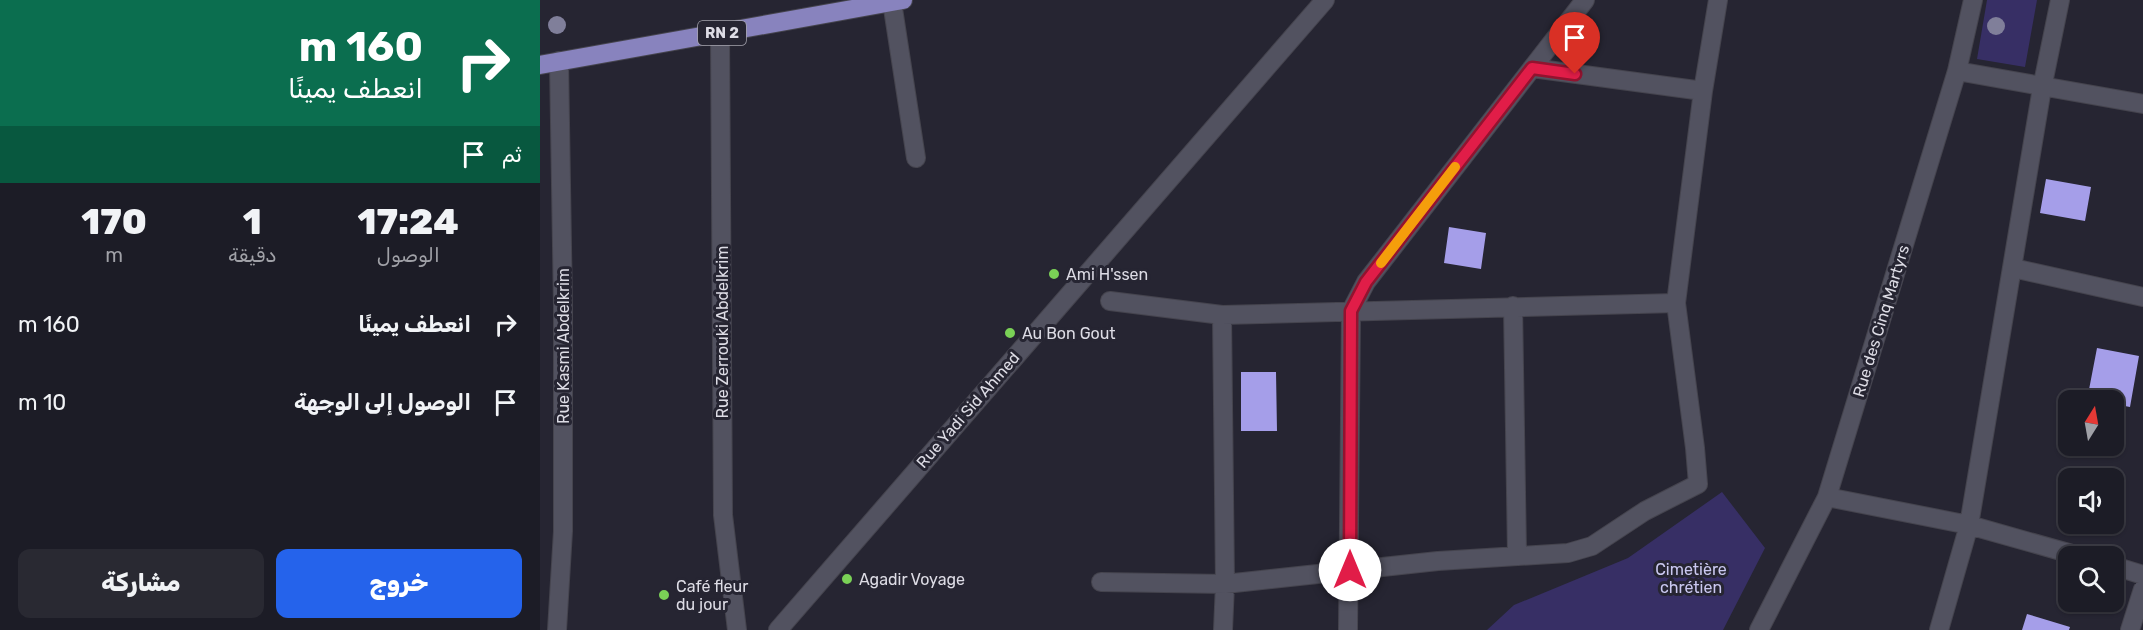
<!DOCTYPE html>
<html lang="ar">
<meta charset="utf-8">
<style>
body{margin:0;font-family:Rubik,Vazirmatn,sans-serif;background:#292932;color:#f1f3f6;direction:rtl;height:100vh;display:flex;flex-direction:column;font-size:22px;white-space:nowrap}
*{box-sizing:border-box;margin:0}
p{font-size:20px;color:#a0a1a7}
.icon{flex:none;width:33px;height:33px;fill:none;stroke:currentColor;stroke-width:2;stroke-linecap:round;stroke-linejoin:round}
.map{position:relative;flex:1;overflow:hidden;direction:ltr}
.details{display:flex;flex-direction:column;background:#1c1c26;width:540px}
.details>*{flex:none}
.hud{background:#0b6e4f;color:#fff;overflow:hidden}
.needle{width:39px;rotate:11deg}
.fabs{position:absolute;left:1518px;top:390px;display:grid;gap:12px}
.fabs a{display:grid;place-items:center;width:66px;height:66px;border-radius:12px;background:#1c1c26;box-shadow:0 2px 4px #0004,0 0 0 2px #3a3a43;font-size:30px}
.pin{position:absolute;display:grid;place-items:center;width:51px;height:51px;color:#fff;margin:-62px -26px;border-radius:50% 50% 50% 0;rotate:-45deg;box-shadow:0 0 6px #0007}
.pin .icon{rotate:45deg}
.me{position:absolute;width:66px;margin:-33px;rotate:0deg;stroke-linejoin:round;filter:drop-shadow(0 0 4px #0008)}
.turn{display:flex;align-items:center;gap:21px;height:126px;padding:0 18px;font-size:27px}
.turn .icon{width:78px;height:78px;stroke-width:2.5}
.turn b{display:block;font-size:42px;line-height:51px}
.then{display:flex;align-items:center;height:57px;padding:0 18px;background:#0003;gap:12px;font-size:22px}
.eta{display:flex;justify-content:space-evenly;align-items:center;height:102px;text-align:center}
.eta b{font-size:36px;font-weight:800;line-height:42px}
.cta{display:flex;gap:12px;margin-top:auto;padding:12px 18px}
.cta a{flex:1;height:69px;border-radius:12px;background:#2563eb;color:#fff;font-size:24px;font-weight:800;line-height:69px;text-align:center}
.cta a+a{background:#292932;color:#f1f3f6}
ul{padding:0;list-style:none}
li{display:flex;align-items:center;gap:18px;height:78px;padding:0 18px}
li div{flex:1}
li b{display:block;font-size:22px}
li em{font-style:normal}
main{display:flex;flex:1;min-height:0}
.map>svg:first-child{display:block}
.green{fill:#372f65}
.building{fill:#a59ee9}
.lines{fill:none;stroke-linecap:round;stroke-linejoin:round}
.street-casing{stroke:#45444e;stroke-width:20}
.primary-casing{stroke:#45444e;stroke-width:20}
.street{stroke:#525260;stroke-width:18}
.primary{stroke:#8883be;stroke-width:18}
.tree{fill:#807f9a}
.route-casing{stroke:#92132f;stroke-width:15}
.route{stroke:#e11d48;stroke-width:10}
.slow{stroke:#f59e0b;stroke-width:10}
.poi-dot{fill:#7ad156;stroke:#262532;stroke-width:2}
.labels{text-anchor:middle;dominant-baseline:central;stroke-width:6;stroke-linejoin:round;paint-order:stroke}
.shield{fill:#262532;stroke:#a6a5af;stroke-width:1.5}
.shield-label{font-size:15px;font-weight:bold;fill:#dddce5}
.poi-label{font-size:16px;fill:#dddce5;stroke:#262532;text-anchor:start}
.street-label{font-size:16px;fill:#dddce5;stroke:#262532}
.park-label{font-size:16px;fill:#cac8f0;stroke:#262532}
</style>
<main>
<div class="map">
<svg width="1603" height="630" viewBox="0 0 1603 630">
<rect width="100%" height="100%" fill="#262532"/>
<!-- green -->
<path class="green" d="M1447,0H1497L1485,67L1437,59Z
M1182,492L1225,548L1183,630H947L974,605L1088,558Z"/>
<!-- building -->
<path class="building" d="M1506,179L1551,187L1545,221L1500,213Z
M909,227L946,233L941,269L904,263Z
M1557,348L1599,356L1590,407L1574,404V400H1547Z
M701,372H736L737,431H701Z
M1487,614L1530,627L1529,630H1482Z"/>
<g class="lines">
<defs>
<path id="street" d="M352,2L376,158
M180,33L183,515L197,630
M992,68L1163,91
M1417,71L1603,104
M1473,268L1603,297
M570,301L682,315L1136,303
M973,306L977,554
M682,315L685,584L683,630
M1287,497L1429,525L1539,556
M1574,566L1603,575
M561,582L685,584L898,561L1028,553L1052,546L1105,511L1158,484L1155,448L1136,303L1163,91L1178,0
M17,630L23,531V308L19,61
M238,630L785,0
M808,630L811,311L826,282L1045,0
M1219,630L1287,497L1417,71L1433,0
M1399,630L1429,525L1502,88L1520,0
M1590,630L1603,589"/>
<path id="primary" d="M0,65L363,0"/>
</defs>
<!-- street casing -->
<use href="#street" class="street-casing"/>
<!-- primary casing -->
<use href="#primary" class="primary-casing"/>
<!-- street -->
<use href="#street" class="street"/>
<!-- primary -->
<use href="#primary" class="primary"/>
</g>
<!-- trees -->
<g class="tree">
<circle cx="17" cy="25" r="9"/>
<circle cx="1456" cy="26" r="9"/>
</g>
<g class="lines">
<defs>
<path id="route" d="M810,570L811,311L826,282L992,68L1035,74"/>
</defs>
<!-- route casing -->
<use href="#route" class="route-casing"/>
<!-- route -->
<use href="#route" class="route"/>
<!-- slow -->
<path class="slow" d="M841,263L915,167"/>
</g>
<!-- markers -->
<g class="poi-dot">
<circle cx="514" cy="274" r="6"/>
<circle cx="470" cy="333" r="6"/>
<circle cx="307" cy="579" r="6"/>
<circle cx="124" cy="595" r="6"/>
</g>
<g class="labels">
<!-- shield labels -->
<rect class="shield" x="158" y="21" width="48" height="24" rx="4.5"/>
<g class="shield-label">
<text x="182" y="33">RN 2</text>
</g>
<!-- poi labels -->
<g class="poi-label">
<text x="526" y="274">Ami H'ssen</text>
<text x="482" y="333">Au Bon Gout</text>
<text x="319" y="579">Agadir Voyage</text>
<text x="136" y="586">Café fleur<tspan x="136" dy="18">du jour</tspan></text>
</g>
<!-- street labels -->
<g class="street-label">
<text transform="translate(1341 321) rotate(-73)">Rue des Cinq Martyrs</text>
<text transform="translate(182 332) rotate(-90)">Rue Zerrouki Abdelkrim</text>
<text transform="translate(23 346) rotate(-90)">Rue Kasmi Abdelkrim</text>
<text transform="translate(428 410) rotate(-49)">Rue Yadi Sid Ahmed</text>
</g>
<!-- park labels -->
<g class="park-label">
<text x="1151" y="569">Cimetière<tspan x="1151" dy="18">chrétien</tspan></text>
</g>
</g>
</svg>
<div class="fabs">
<a><svg class="needle" viewBox="-14 -14 28 28"><path d="M0-13l5 13h-10z" fill="#e53935"/><path d="M0 13l5-13h-10z" fill="#a0a1a7"/></svg></a>
<a><svg class="icon" aria-label="sound" viewBox="0 0 24 24"><path d="M4 9h4l5-4v14l-5-4H4zM17 9q2 3 0 6"/></svg></a>
<a><svg class="icon" aria-label="search" viewBox="0 0 24 24"><circle cx="10" cy="10" r="6"/><path d="M15 15l6 6"/></svg></a>
</div>
<div class="pin" style="left:1035px;top:74px;background:#d93025"><svg class="icon" aria-label="arrive" viewBox="0 0 24 24"><path d="M6 21V4h12l-3 4 3 4H6"/></svg></div>
<svg class="me" style="left:810px;top:570px" viewBox="-20 -20 40 40"><circle r="19" fill="#fff"/><path d="M0-13L10 11 0 6-10 11z" fill="#e11d48"/></svg>
</div>
<section class="details">
<div class="hud">
<div class="turn"><svg class="icon" aria-label="right" viewBox="0 0 24 24"><path d="M7 20v-9h11M14 6l5 5-5 5"/></svg><div><b>160 m</b>انعطف يمينًا</div></div>
<div class="then">ثم<svg class="icon" aria-label="arrive" viewBox="0 0 24 24"><path d="M6 21V4h12l-3 4 3 4H6"/></svg></div>
</div>
<div class="eta">
<div><b>17:24</b><p>الوصول</p></div>
<div><b>1</b><p>دقيقة</p></div>
<div><b>170</b><p>m</p></div>
</div>
<ul>
<li><svg class="icon" aria-label="right" viewBox="0 0 24 24"><path d="M7 20v-9h11M14 6l5 5-5 5"/></svg><div><b>انعطف يمينًا</b></div><em>160 m</em></li>
<li><svg class="icon" aria-label="arrive" viewBox="0 0 24 24"><path d="M6 21V4h12l-3 4 3 4H6"/></svg><div><b>الوصول إلى الوجهة</b></div><em>10 m</em></li>
</ul>
<div class="cta"><a>خروج</a><a>مشاركة</a></div>
</section>
</main>
